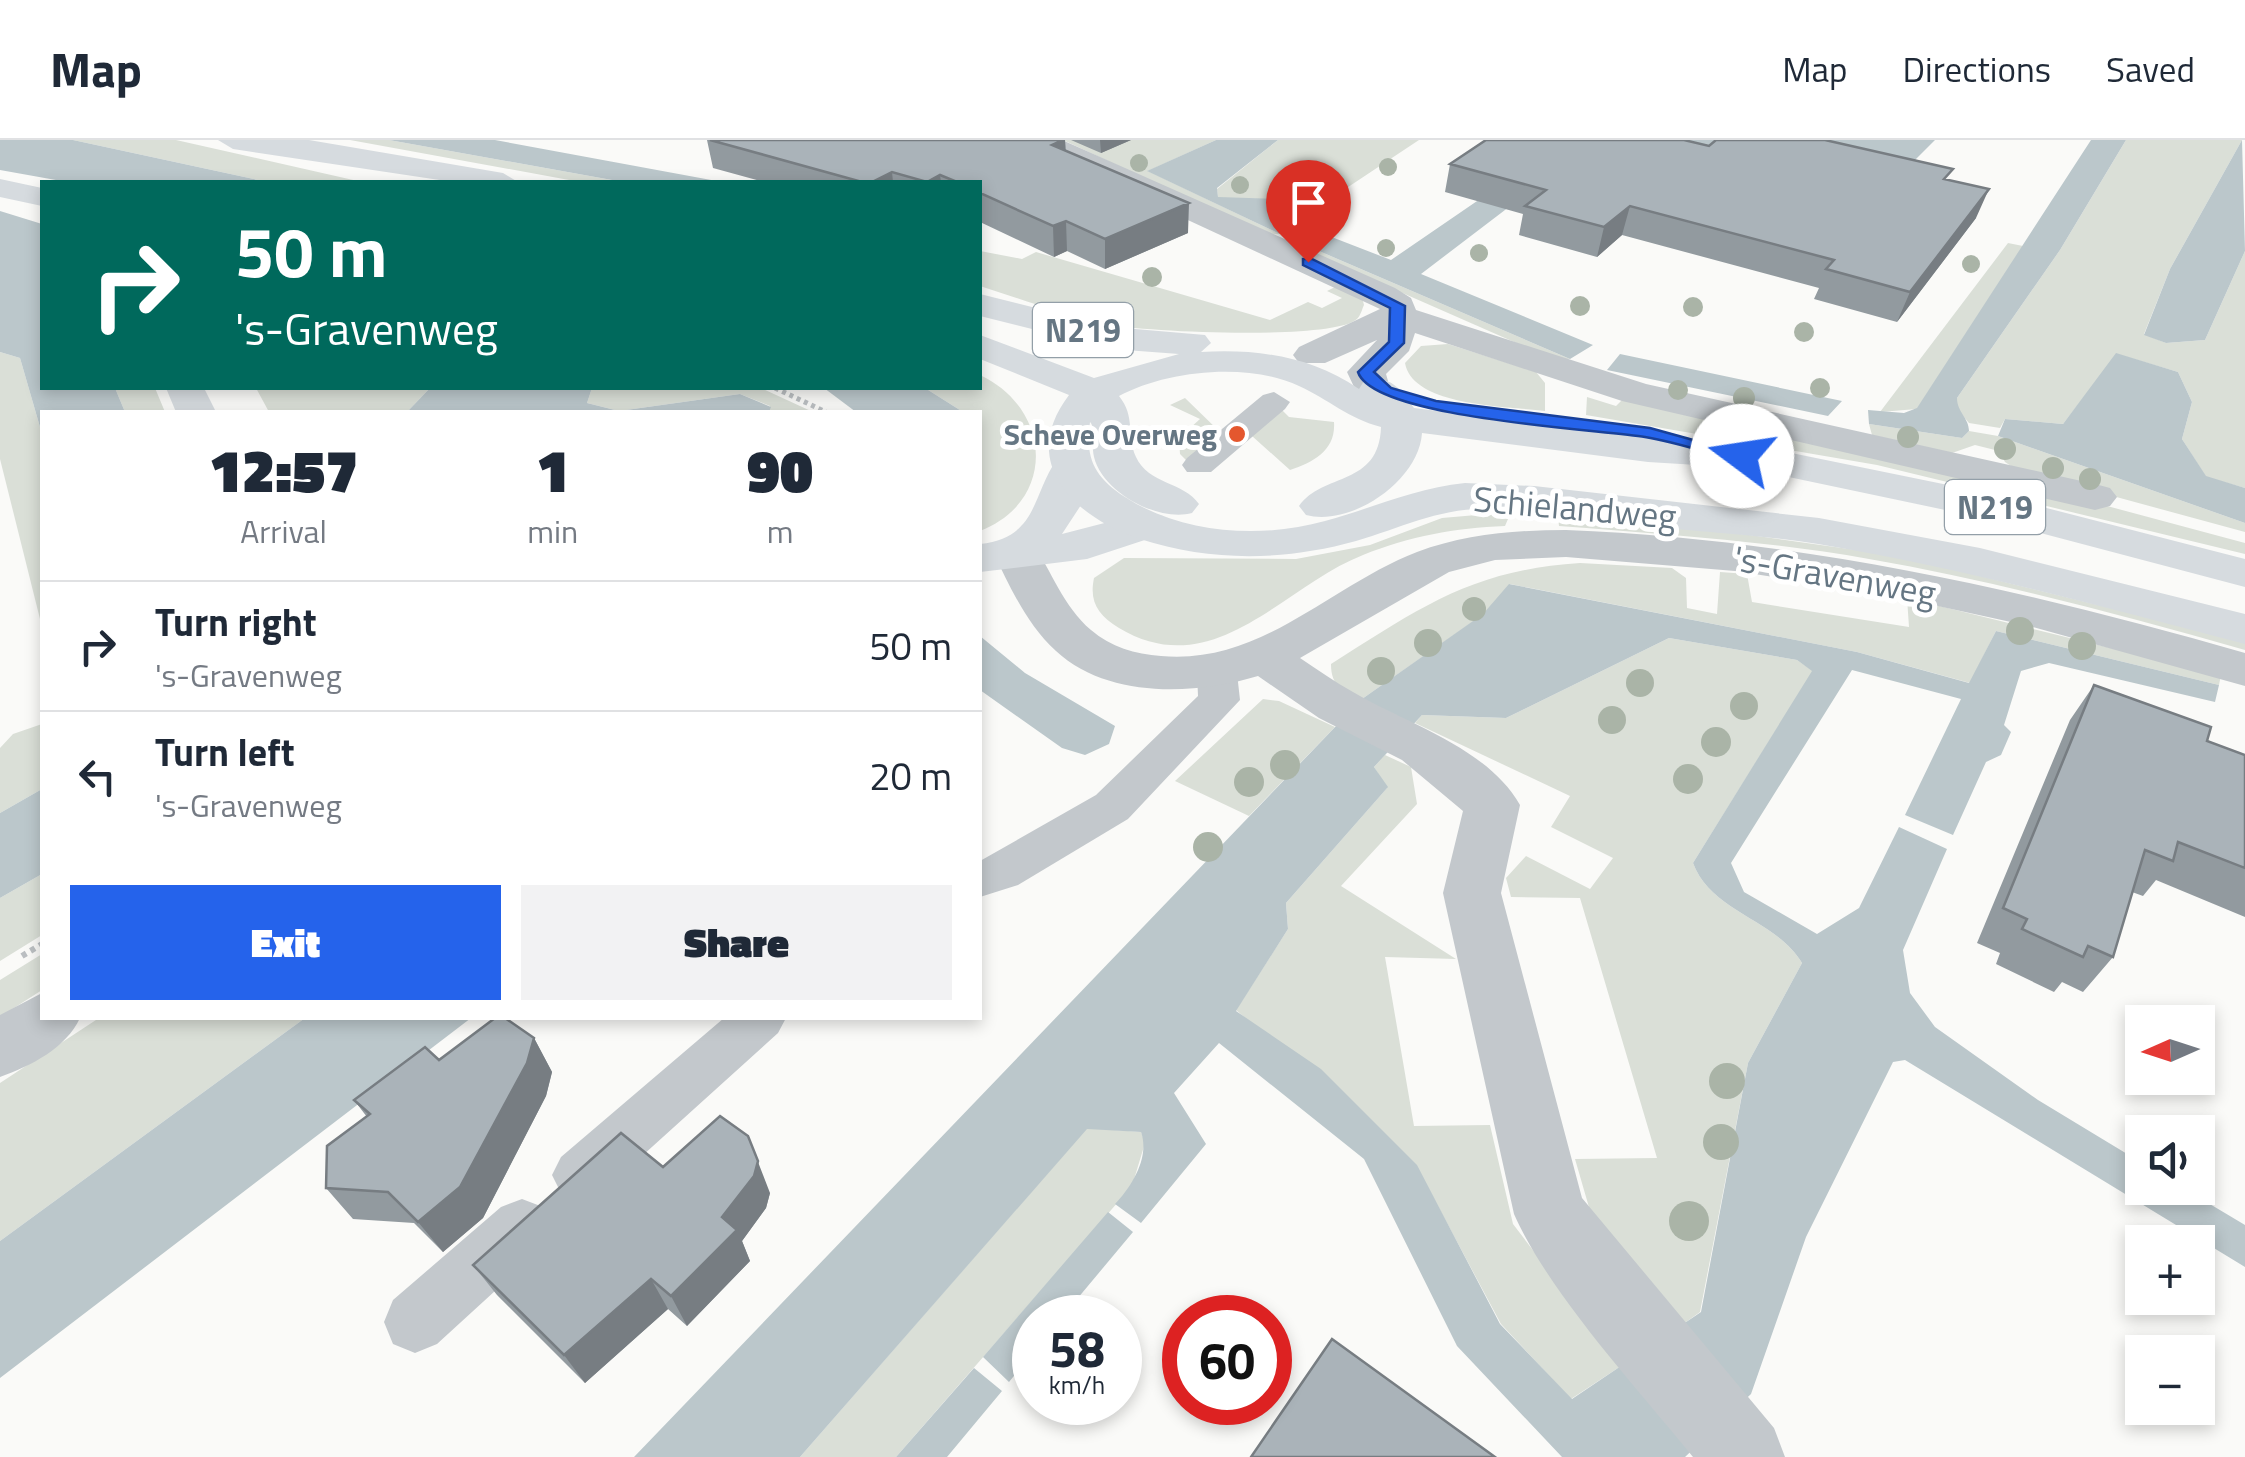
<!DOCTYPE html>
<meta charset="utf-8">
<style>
body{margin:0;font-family:"Titillium Web",sans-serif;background:#f2f2f3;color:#1f2937;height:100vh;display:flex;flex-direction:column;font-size:38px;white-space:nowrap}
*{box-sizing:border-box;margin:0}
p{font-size:32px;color:#747a83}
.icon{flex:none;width:55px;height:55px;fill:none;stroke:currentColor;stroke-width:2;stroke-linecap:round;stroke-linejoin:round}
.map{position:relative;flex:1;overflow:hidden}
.side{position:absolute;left:40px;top:270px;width:942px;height:610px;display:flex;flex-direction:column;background:#fff;border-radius:0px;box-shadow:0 5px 15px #0003}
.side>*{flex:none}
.hud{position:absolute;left:40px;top:40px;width:942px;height:210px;border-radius:0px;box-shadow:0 5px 15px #0003;background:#00695c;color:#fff;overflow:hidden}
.needle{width:65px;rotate:267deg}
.controls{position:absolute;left:2125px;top:865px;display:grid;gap:20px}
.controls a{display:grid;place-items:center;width:90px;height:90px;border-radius:0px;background:#fff;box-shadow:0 5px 15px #0003;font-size:50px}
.speed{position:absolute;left:1012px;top:1155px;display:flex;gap:20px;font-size:50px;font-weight:700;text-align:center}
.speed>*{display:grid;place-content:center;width:130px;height:130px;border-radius:50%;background:#fff;box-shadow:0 5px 15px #0003;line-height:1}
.speed small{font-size:25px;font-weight:400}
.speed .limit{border:15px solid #d22;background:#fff;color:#111}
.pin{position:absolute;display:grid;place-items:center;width:85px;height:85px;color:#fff;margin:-102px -42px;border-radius:50% 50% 50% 0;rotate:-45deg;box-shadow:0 0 10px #0007}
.pin .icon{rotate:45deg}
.me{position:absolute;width:110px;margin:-55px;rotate:284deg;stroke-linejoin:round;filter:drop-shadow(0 0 8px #0008)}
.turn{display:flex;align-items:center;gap:35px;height:210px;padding:0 30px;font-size:45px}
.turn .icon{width:130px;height:130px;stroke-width:2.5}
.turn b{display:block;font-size:70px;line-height:85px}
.eta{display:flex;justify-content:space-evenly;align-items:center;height:170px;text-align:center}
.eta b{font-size:60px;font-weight:800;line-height:70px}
.primary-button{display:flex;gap:20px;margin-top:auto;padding:20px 30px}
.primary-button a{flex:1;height:115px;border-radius:0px;background:#2563eb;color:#fff;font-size:40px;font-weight:800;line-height:115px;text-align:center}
.primary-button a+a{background:#f2f2f3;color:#1f2937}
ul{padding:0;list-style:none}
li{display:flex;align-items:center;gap:30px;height:130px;padding:0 30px;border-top:2px solid #e0e1e3}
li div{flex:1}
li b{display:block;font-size:38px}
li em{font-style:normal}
header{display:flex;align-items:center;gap:60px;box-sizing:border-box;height:140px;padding:0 50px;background:#fff;border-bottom:2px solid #e0e1e3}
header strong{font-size:48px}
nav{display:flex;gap:55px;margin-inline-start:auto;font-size:35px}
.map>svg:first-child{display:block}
.green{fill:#dadfd7}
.water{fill:#bbc7cb;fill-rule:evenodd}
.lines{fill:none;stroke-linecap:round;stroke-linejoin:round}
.path-far1{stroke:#bbbfc2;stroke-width:5;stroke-dasharray:4 4;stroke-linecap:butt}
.path{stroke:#bbbfc2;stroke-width:6;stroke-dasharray:5 5;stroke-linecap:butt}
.lane{fill:#c3c8cc;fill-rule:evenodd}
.street{fill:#c3c8cc;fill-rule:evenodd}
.secondary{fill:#d6dbdf;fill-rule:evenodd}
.primary{fill:#d6dbdf;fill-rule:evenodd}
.tree{fill:#aab4a7}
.wall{fill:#929a9f}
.shaded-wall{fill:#777d82}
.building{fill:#aab3b9;stroke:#777d82;stroke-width:2.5}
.route{fill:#2563eb;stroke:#184099;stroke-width:2.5}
.poi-dot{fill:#e4572e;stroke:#fff;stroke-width:4}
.labels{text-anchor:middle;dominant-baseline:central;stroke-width:10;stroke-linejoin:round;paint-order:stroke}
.far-poi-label{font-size:30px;font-weight:bold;fill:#657683;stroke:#fff;text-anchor:end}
.shield{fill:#fff;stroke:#939fa8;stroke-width:2.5}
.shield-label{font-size:32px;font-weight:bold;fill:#657683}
.street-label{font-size:35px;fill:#657683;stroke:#fff}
</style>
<header>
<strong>Map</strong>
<nav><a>Map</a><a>Directions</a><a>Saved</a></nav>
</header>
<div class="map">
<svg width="2245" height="1317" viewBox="0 0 2245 1317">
<rect width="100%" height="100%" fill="#fafaf8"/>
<!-- green -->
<path class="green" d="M73,0H176L362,42H267Z
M350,0H389L623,42H580Z
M1063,0H1216L1148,31L1280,94L1267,95Z
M1278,0H1419L1318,67L1312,60L1218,58L1217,49Z
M2126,0H2242L2170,129L2144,194L2166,203L2205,200L2245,111V348L2206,337L2182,299L2192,262L2178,232L2117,214L2063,284L2005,279L2000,288L1969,283L1957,269V258L2060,110Z
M2008,103L2023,106L1917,269L1880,272Z
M1312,108L1570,219H1553L1316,115Z
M980,111L1022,119L1036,112L1270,180L1308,162L1322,168L1342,158L1327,151L1337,146L1362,157L1364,165C1362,169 1361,175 1357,179C1333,201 1142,192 1105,184C1063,175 1021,159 980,146Z
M1448,204L1536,232L1545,243V271C1508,266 1413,267 1405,223L1421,206Z
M0,212L20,218L42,294V487L0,319Z
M980,235C1052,269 1057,361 980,391V272H963L925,248H980Z
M115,248H155L165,272H125Z
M256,248H430L407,272H269Z
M592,248H761L813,272H769L770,266L740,254L619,271L587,263Z
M1587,257L1616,266L1622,260L2081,359L2245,403V414L1877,325L1586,275Z
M1185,258L1221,293L1187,321L1180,314L1179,298L1200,279L1170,265Z
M1282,270L1289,277L1334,282C1336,310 1314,322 1290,330L1252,296Z
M1869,284L1962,298L1969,291L1998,296L2245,383V392L2017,330L2005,322L1999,311L1975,305L1952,313L1872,295Z
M1511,372L1505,386C1455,388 1410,396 1363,415C1283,446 1214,545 1119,488C1098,475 1089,462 1094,438L1124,418L1296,419L1370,405L1442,378Z
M1558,376L1750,395L1899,416L2245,501V510C2121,475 1995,441 1869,419C1767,401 1662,394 1559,386Z
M1580,423L1672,428L1686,438L1687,468L1717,474L1720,432L1747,434L1752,462L1909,487L1907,458L2221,535L2219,545L1996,491L1970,543L1857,512L1510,444L1484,474L1362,559C1343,551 1331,547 1331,524C1420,468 1471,430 1580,423Z
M1669,498L1797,520L1813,531L1693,723C1711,772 1777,780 1802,823L1748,923L1700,1172L1675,1190L1595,1088L1575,1019L1657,1018L1580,758L1511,757L1506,738L1526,716L1590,749L1613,718L1551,687L1570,656L1415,583L1422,575L1506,578Z
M1263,559L1279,561L1335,587L1249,676L1175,641Z
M42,584V649L0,673V608L13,594Z
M1385,615L1411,627L1417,664L1341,746L1456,819L1385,817L1414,986L1490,985L1513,1084L1621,1226L1571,1259L1501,1184L1416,1025L1236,870L1288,789L1286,763L1387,648L1374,627Z
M42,734V795L0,821V758Z
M42,814V850L0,877V840Z
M99,878H305L0,1101V943Z
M1087,988L1141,992L1145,1003L1132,1046L896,1317H800Z"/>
<!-- water -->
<path class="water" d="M0,0H73L267,42H67L0,30Z
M389,0H495L722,42H623Z
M1216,0H1278L1217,48L1218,57L1312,60L1318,67L1302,89L1280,94L1147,31Z
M1628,0H1935L1895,40L1707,20Z
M2091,0H2126L2060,110L1957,258C1957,272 1969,278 1969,291L1962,298L1869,284L1868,270L1904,273L1917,268Z
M2242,0L2245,111L2205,200L2166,203L2144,195L2170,129Z
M1559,5L1581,12L1421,134L1593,205L1570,219L1312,108L1309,101L1329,96L1391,120Z
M0,71L42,84V248H115L125,272H42V294L20,218L0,212Z
M2116,213L2178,232L2192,262L2182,299L2206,336L2245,348V383L1998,296L2005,279L2063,284Z
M1620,214L1842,261L1828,276L1607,230Z
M430,248H592L587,263L619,271L740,254L771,267L769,272H407Z
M824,248H925L963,272H856Z
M1509,444L1857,512L1969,543L1996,491L2219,545L2215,562L2049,523L2021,531L2004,585L2011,592L2001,615L1986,622L1953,695L1905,675L1961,559L1852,530L1731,723L1744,752L1817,794L1859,768L1899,687L1947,709L1903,810L1910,853L1935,887L2038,960L2142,1023V1048H2183L2245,1085V1127L1905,920L1893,922L1806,1097L1751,1254L1685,1317H1562L1457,1206L1364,1019L1219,903L1174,953L1206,1004L1141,1083L1115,1064C1132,1046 1150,1017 1141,992L1087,989L800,1317H634L1362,559L1483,474ZM1669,498L1797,520L1812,531L1693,723C1711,772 1777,780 1802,823L1748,923L1701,1172L1572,1259L1500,1184L1417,1025L1321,929L1236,871L1288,789L1286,763L1388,647L1374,627L1422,575L1506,578Z
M980,496L1025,533L1115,586L1109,604L1085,615L1062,608L980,550Z
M42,649V734L0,758V673Z
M305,878H471L0,1238V1101Z
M1108,1072L1133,1092L1062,1177L1035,1178V1210L1009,1242L983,1217Z
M974,1228L1002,1251L947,1317H896Z"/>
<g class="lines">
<!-- path-far1 -->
<path class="path-far1" d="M775,248L826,272"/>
<!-- path -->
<path class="path" d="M22,816L42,804"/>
<!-- lane -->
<path class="lane" d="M1274,252L1290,262L1285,269L1211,332H1187L1182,325L1187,318L1263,255Z
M1217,520L1231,524L1237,533L1240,560L1128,679L1018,745L980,757V721L1096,655L1198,556L1197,533L1203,524Z
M724,878H786L778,893L601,1053L581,1061L561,1053L552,1035L561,1017Z
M522,1059L543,1067L551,1087L543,1107L437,1204L415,1213L393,1204L384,1182L393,1160L501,1067Z"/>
<!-- street -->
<path class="street" d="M1023,0H1062L1395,148L1411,158L1416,170L1646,244L2095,344L2110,348L2117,357L2110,366L2095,370L1622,261L1415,193L1409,211L1386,234L1388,241L1383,249H1355L1347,232L1377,200L1325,223H1299L1293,215L1299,207L1380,169L1028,6Z
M1566,390C1797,399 2024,449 2245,513V546L2029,486L1883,454L1735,431L1566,417L1495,420L1449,432L1300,518C1318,530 1335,542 1353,552C1407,584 1487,607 1520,665L1501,753L1582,1058L1774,1288L1785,1317H1693C1637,1248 1549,1153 1514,1074L1443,753L1463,671L1402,620L1319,578L1258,536C1195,555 1108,559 1056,511C1027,485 1010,447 993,412L1000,402L1016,398L1032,402C1052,432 1063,466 1091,490C1111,507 1135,514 1161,516C1262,525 1329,446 1417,412C1465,394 1516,390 1566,390Z
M42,853V878H80C66,908 31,926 0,937V875Z"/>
<!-- secondary -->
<path class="secondary" d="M0,39L42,48V66L0,57Z
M166,248H204L216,272H176Z
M1072,315L1087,319L1093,328L1081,365L1062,394L1147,372L1163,376L1169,385L1163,394L1087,419L980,432V404C1038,397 1031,357 1057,319Z"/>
<!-- primary -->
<path class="primary" d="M218,0H309L503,33L518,42H453L233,9Z
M980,154L1112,187L1205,195L1211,203L1201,212C1259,209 1310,216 1359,249L1364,241C1390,234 1400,248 1414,268L1648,298L1692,301L1708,296L1992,354L2245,419V447L1988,379L1746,328L1648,322L1422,293C1419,341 1351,387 1306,375L1299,366C1323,332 1379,347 1381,287C1349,279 1328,259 1299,246C1249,222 1167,230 1119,256C1136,277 1126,295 1136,317C1148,344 1184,342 1199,364L1192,373C1158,382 1103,353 1094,317C1091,304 1095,286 1090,282C1085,318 1094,337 1125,357C1182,394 1261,399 1325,381C1373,368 1415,348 1465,343L1534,346L1819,378L1980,408L2245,474V504C2103,467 1963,428 1818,404C1760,395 1703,392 1645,386C1592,380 1540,370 1487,369C1438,368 1401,388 1356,401C1284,421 1211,422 1140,399C1072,376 1018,322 1069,255L980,219V195L1094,238L1179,214L1112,209L980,176Z"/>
</g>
<!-- trees -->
<g class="tree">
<circle cx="1139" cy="23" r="9"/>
<circle cx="1388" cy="27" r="9"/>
<circle cx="1240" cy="45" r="9"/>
<circle cx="1296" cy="55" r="9"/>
<circle cx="1332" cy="57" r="9"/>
<circle cx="1312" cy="82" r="9"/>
<circle cx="1386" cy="108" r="9"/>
<circle cx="1479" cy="113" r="9"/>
<circle cx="1971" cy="124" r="9"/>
<circle cx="1152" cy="137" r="10"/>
<circle cx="1580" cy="166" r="10"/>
<circle cx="1693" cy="167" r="10"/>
<circle cx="1804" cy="192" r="10"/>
<circle cx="1820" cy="248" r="10"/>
<circle cx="1678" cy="250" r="10"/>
<circle cx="1744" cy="258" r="11"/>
<circle cx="1908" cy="297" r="11"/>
<circle cx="2005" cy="309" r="11"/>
<circle cx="2053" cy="328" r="11"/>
<circle cx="2090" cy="339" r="11"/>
<circle cx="1474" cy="469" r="12"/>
<circle cx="2020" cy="491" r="14"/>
<circle cx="1428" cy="503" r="14"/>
<circle cx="2082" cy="506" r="14"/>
<circle cx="1381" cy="531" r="14"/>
<circle cx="1640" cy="543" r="14"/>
<circle cx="1744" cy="566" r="14"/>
<circle cx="1612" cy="580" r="14"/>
<circle cx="1716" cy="602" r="15"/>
<circle cx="1285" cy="625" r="15"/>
<circle cx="1688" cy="639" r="15"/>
<circle cx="1249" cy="642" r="15"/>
<circle cx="1208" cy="707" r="15"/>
<circle cx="1727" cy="941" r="18"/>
<circle cx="1721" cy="1002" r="18"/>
<circle cx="1689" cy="1081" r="20"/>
</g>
<!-- wall -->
<path class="wall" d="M707,0H1065L1066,11L1188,93L1105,129L1067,111L1054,117L980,82V42H764L713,28Z
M1071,0H1131L1101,13Z
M1709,6L1948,40L1976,78L1897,182L1814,159L1819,148L1622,95L1597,117L1519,95L1523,74L1445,52L1450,24Z
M2094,545L2207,601L2245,615V777L2156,740L2143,756L2132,752L2113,817L2083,852L2062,842L2054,852L1996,824L2000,813L1977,803L2070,580Z
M534,898L552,932L546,956L483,1078L443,1112L414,1083L353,1079L326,1048L367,977L354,960L439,920Z
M663,1027L770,1053L766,1068L742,1101L750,1121L687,1186L668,1169L585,1243L497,1155L473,1125Z"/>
<!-- shaded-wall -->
<path class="shaded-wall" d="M1063,0H1065L1066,28L1052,5Z
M1100,0H1131L1101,13Z
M892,32L893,42H872Z
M940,35L941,42H927Z
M1989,49L1976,78L1897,182L1910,152Z
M1189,63L1188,93L1105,129V99Z
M1630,66L1622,95L1597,117L1604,87Z
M1066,81L1067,111L1054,117L1053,86Z
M534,898L552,932L546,956L483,1078L443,1112L418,1082Z
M748,996L770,1053L766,1068L742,1101L750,1121L687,1186L671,1156L722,1077Z
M651,1139L668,1169L585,1243L564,1215Z"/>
<!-- building -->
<path class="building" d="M710,0H1063L1052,5L1189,63L1105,99L1066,81L1053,86L980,53V42H957L940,35L927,42L892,32L872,42H862Z
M1486,0H1684L1709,6L1716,0H1825L1953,29L1944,39L1989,49L1910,152L1826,129L1834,120L1630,66L1604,87L1525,66L1546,50L1450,24Z
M2094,545L2211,587L2207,601L2245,615V728L2178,702L2173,721L2145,710L2113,817L2088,806L2083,817L2022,789L2027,779L2003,768Z
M495,878H505L534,898L527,923L460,1047L418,1082L388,1052L326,1048L327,1006L370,974L354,960L425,907L439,920Z
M720,976L748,996L758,1021L754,1036L722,1077L737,1090L671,1156L651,1139L564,1215L473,1125L621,993L663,1027Z
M1332,1199L1495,1317H1251Z"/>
<!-- route -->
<path class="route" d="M1303,119H1312L1405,166L1404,203L1374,232L1391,248L1436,261L1650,288L1751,316L1742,322C1710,314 1677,302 1645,297C1594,289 1373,278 1358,232L1389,202L1390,168L1303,125Z"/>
<!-- markers -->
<circle class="poi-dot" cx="1237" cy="294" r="10"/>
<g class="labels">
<!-- far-poi labels -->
<g class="far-poi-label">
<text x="1217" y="294">Scheve Overweg</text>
</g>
<!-- shield labels -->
<g class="shield">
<rect x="1033" y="163" width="100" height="54" rx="8"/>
<rect x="1945" y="340" width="100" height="54" rx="8"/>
</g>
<g class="shield-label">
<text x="1083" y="190">N219</text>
<text x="1995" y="367">N219</text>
</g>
<!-- street labels -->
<g class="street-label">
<text transform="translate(1575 367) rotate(5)">Schielandweg</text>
<text transform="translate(1835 435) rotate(10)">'s-Gravenweg</text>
</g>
</g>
</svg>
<div class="controls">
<a><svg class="needle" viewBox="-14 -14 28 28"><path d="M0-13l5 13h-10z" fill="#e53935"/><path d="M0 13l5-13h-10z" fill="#747a83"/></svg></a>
<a><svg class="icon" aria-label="sound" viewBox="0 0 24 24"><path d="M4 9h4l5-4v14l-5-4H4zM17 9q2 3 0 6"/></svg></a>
<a>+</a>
<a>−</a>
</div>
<div class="speed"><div>58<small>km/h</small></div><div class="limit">60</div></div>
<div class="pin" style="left:1308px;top:122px;background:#d93025"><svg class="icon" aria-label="arrive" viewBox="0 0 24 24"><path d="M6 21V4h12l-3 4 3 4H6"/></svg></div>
<svg class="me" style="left:1742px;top:316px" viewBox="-20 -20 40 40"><circle r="19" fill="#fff"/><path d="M0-13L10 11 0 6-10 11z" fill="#2563eb"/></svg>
<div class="hud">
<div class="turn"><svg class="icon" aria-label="right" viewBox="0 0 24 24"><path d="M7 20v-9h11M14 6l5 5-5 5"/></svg><div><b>50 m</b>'s-Gravenweg</div></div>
</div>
<section class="side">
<div class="eta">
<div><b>12:57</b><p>Arrival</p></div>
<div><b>1</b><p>min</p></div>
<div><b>90</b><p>m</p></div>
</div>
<ul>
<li><svg class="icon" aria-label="right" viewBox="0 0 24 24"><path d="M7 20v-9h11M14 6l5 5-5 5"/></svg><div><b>Turn right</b><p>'s-Gravenweg</p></div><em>50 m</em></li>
<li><svg class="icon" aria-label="left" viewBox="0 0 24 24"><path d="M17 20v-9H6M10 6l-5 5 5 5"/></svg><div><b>Turn left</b><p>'s-Gravenweg</p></div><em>20 m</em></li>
</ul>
<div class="primary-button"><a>Exit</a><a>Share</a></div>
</section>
</div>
